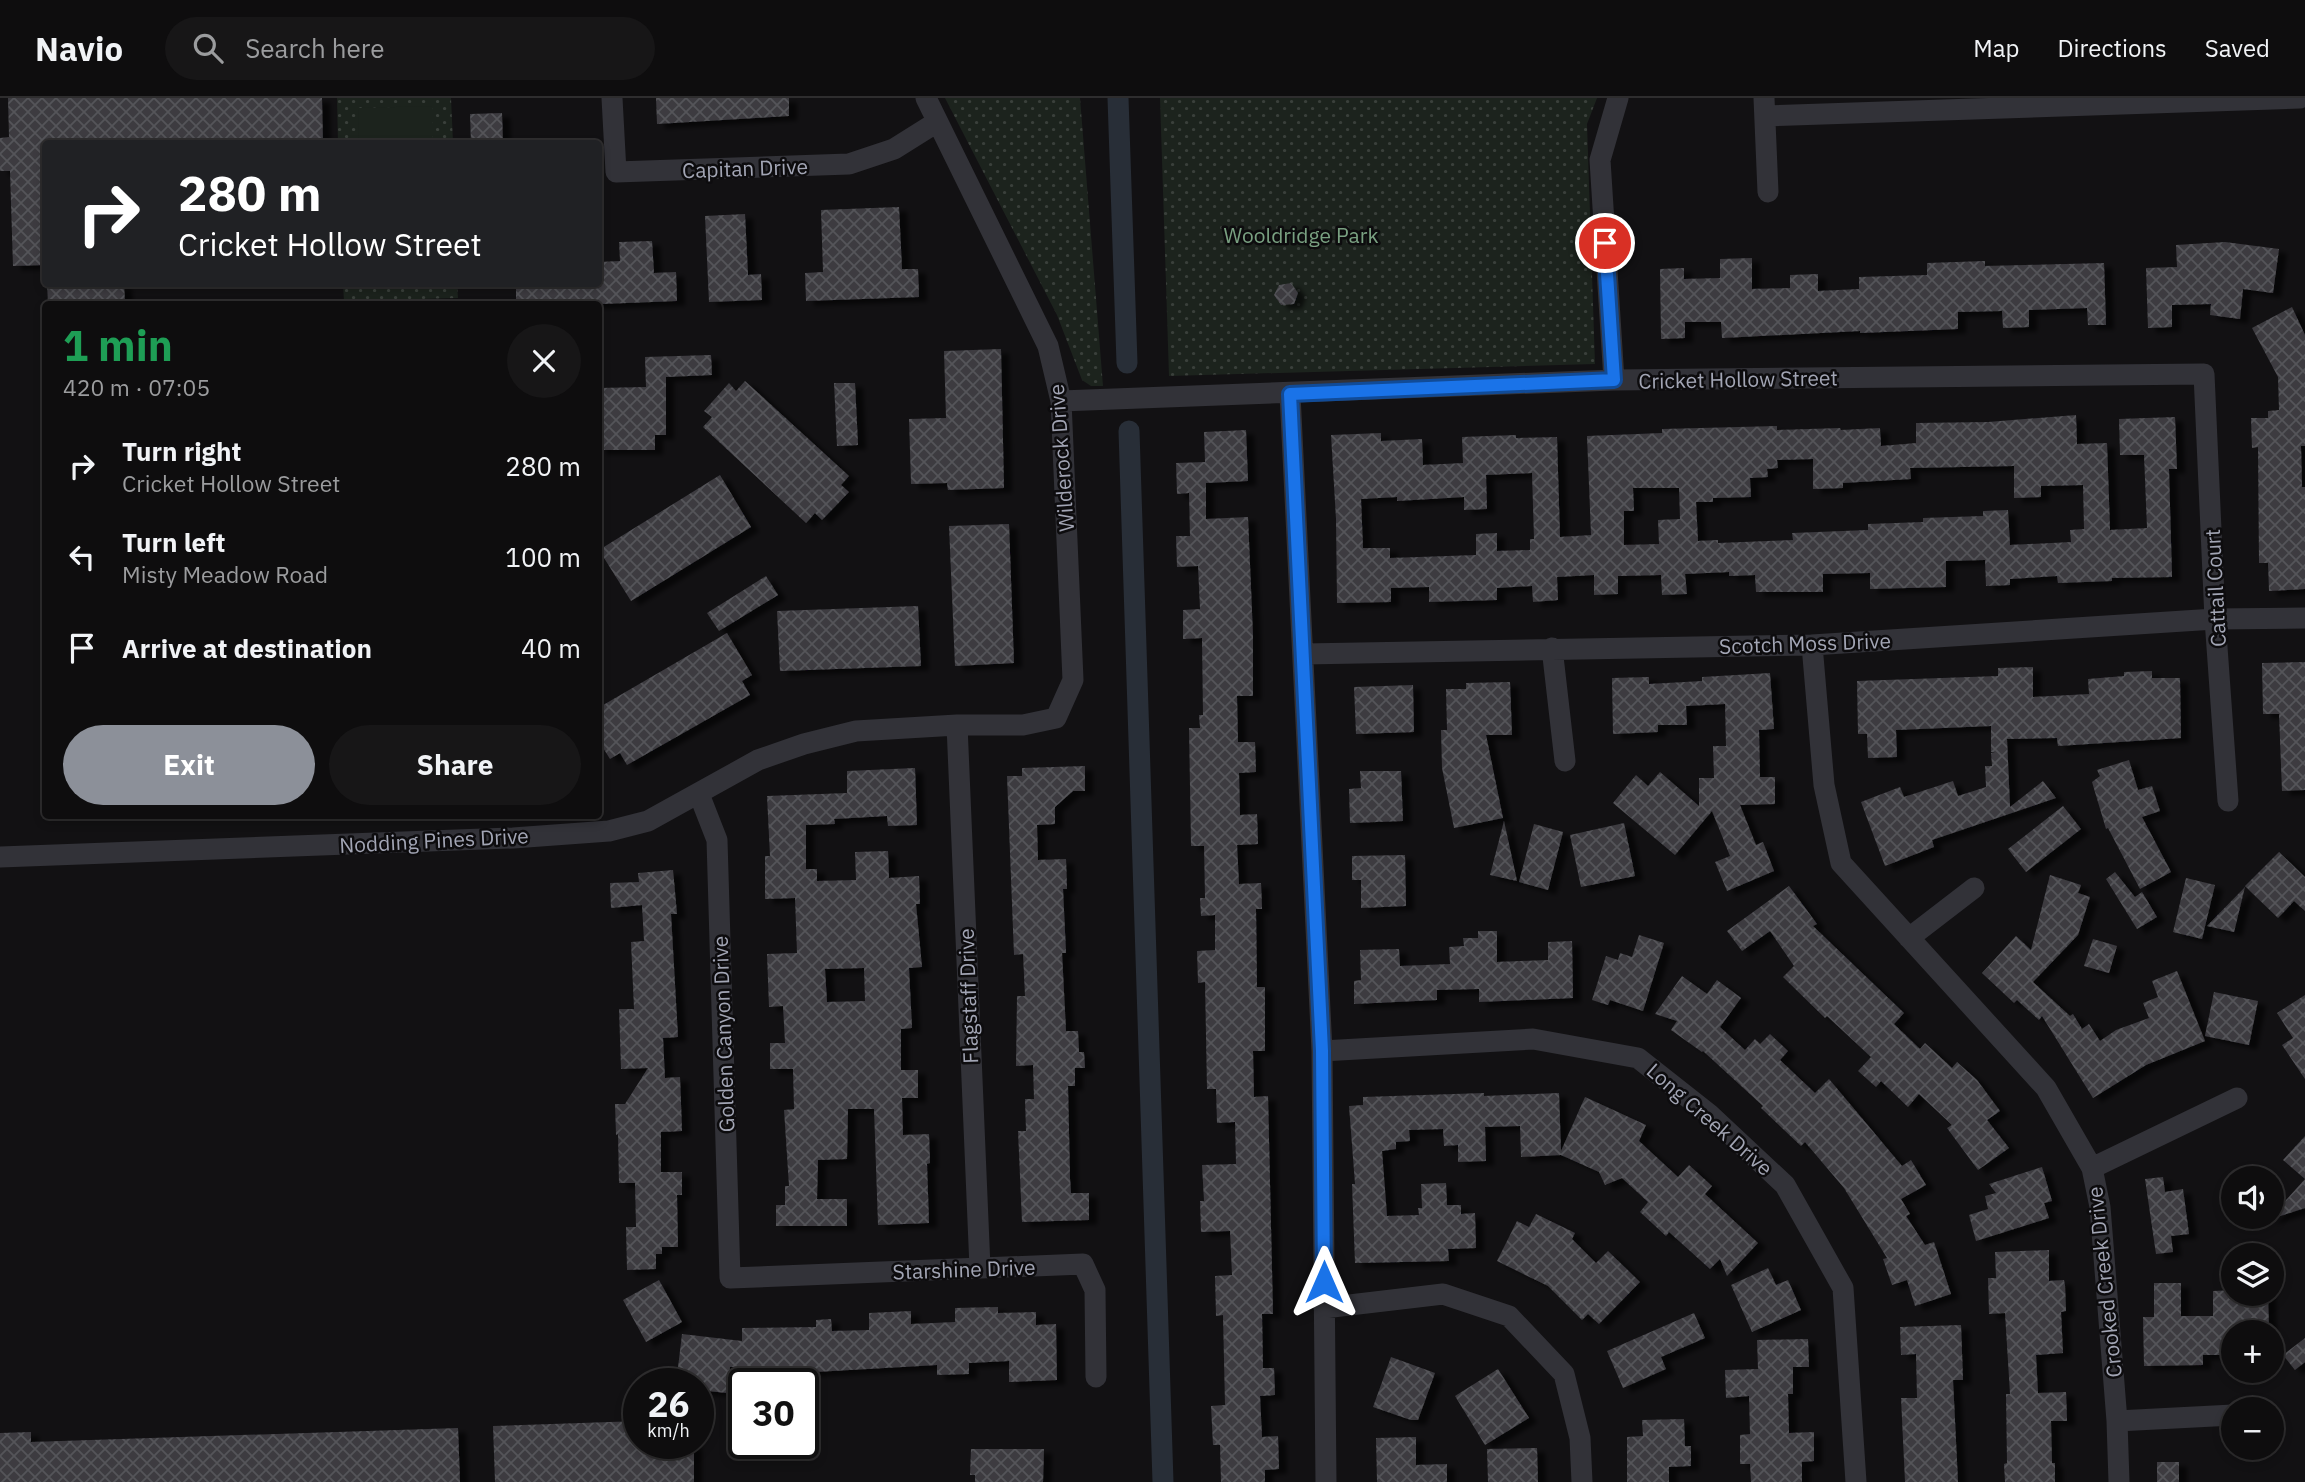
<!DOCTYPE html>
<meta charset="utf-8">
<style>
body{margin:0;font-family:"IBM Plex Sans",sans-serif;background:#171617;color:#f1f3f6;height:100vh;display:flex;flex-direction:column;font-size:26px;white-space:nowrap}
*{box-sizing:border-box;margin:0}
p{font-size:23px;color:#9b9c9e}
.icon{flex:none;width:38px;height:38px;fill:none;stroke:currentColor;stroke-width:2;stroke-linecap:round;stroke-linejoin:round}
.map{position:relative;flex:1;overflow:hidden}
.sheet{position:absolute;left:42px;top:203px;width:560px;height:518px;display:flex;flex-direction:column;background:#0e0d0e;border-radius:7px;box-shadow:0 4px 10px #0003,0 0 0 2px #2e2d2e}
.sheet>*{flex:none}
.hud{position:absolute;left:42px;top:42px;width:560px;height:147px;border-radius:7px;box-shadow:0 4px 10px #0003,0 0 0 2px #2e2d2e;background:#202124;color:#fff;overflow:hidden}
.buttons{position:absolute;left:2221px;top:1068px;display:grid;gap:14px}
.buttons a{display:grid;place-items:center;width:63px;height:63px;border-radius:50%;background:#0e0d0e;box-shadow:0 4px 10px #0003,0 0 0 2px #2e2d2e;font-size:35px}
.speed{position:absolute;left:623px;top:1270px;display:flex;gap:14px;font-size:35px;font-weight:700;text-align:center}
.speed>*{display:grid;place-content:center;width:91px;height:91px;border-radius:50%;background:#0e0d0e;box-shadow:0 4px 10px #0003,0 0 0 2px #2e2d2e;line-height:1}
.speed small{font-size:18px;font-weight:400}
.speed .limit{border:4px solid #111;border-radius:10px;background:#fff;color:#111}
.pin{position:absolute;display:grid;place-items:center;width:60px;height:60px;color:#fff;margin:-30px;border:4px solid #fff;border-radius:50%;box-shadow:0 2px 7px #0007}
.me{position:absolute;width:77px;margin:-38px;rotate:0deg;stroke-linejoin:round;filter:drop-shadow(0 0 5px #0008)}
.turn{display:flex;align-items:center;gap:24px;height:147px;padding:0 21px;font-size:32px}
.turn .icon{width:91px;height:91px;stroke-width:2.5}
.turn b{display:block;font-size:49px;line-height:60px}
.round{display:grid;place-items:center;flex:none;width:74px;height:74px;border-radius:37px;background:#171617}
.head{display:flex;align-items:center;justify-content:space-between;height:119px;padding:0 21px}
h1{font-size:42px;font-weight:800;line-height:52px;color:#1e9e55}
.primary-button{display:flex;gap:14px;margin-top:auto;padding:14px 21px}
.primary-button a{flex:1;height:80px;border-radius:42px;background:#8c9099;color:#fff;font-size:28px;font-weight:800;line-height:80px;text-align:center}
.primary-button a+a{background:#171617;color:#f1f3f6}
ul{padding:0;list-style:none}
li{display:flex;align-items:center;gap:21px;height:91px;padding:0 21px}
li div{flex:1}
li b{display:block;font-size:26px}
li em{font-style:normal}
header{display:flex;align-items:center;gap:42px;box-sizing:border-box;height:98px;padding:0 35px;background:#0e0d0e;border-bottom:2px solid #2e2d2e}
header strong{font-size:33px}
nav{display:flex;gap:38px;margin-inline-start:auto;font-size:24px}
.search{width:490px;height:63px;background:#171617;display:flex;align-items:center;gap:18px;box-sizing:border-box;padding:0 24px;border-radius:38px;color:#9b9c9e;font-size:26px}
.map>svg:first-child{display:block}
.park{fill:url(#park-dots)}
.garden{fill:#1c231d}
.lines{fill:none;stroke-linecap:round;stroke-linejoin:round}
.canal{stroke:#282e37;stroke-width:21}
.building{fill:url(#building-cross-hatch);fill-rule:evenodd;filter:url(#shadow)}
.street{stroke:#323238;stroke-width:21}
.route-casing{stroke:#114b97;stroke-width:18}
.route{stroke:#1a73e8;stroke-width:12}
.labels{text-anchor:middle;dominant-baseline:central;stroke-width:5;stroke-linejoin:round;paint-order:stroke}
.street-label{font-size:21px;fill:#a2a5b4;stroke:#0d0c0e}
.park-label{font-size:21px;fill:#79a081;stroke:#0d0c0e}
</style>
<header>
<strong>Navio</strong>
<div class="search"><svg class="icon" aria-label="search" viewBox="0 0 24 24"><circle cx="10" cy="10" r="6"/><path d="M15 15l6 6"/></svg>Search here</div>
<nav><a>Map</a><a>Directions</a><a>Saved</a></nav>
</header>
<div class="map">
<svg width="2305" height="1384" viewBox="0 0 2305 1384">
<defs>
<pattern id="park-dots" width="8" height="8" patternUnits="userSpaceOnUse" patternTransform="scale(1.75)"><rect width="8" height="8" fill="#1c231d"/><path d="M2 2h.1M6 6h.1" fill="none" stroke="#3a403b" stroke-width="1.8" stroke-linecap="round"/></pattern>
<pattern id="building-cross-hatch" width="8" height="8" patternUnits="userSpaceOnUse" patternTransform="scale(1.75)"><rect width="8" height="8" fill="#3c3b40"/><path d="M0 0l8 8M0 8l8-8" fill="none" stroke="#555459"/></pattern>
<filter id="shadow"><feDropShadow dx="8" dy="4.5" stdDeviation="2" flood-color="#0009"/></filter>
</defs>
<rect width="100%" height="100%" fill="#121113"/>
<!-- park -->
<path class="park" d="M337,0H451L453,45H338Z
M945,0H1080L1103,288H1091L1082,282L1057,217Z
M1160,0H1597L1587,26L1595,266L1169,278Z
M343,186H457L458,200L344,203Z"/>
<!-- garden -->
<path class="garden" d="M432,8V44L359,45L358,10Z"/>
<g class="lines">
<!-- canal -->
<path class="canal" d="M1118,0L1127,265
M1129,333L1163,1384"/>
</g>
<!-- building -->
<path class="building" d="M8,0H322L323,46H46V167L13,168L10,73H0V40L9,39Z
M656,0H789V18L657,26Z
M502,15L503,46H471L470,16Z
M899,109L902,171H918L919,199L806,203L805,175L823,174L821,112Z
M745,116L748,177L761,176L762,202L709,204L705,118Z
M652,143L654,175L676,174L677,203L601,206H516V186H558V188L598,186V164L620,163L619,144Z
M2225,144L2279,151L2273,195L2243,191L2240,221L2210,217L2211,206L2172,207V229L2148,230L2146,170L2177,169L2176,147Z
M1752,160V191L1790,190V177L1818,176V193L1859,191V179L1927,177V165L1985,163V168L2104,165L2106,227H2088L2087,210L2029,212V229L2003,230L2002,213L1958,214V231L1860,235V233L1722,240L1721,224H1685V240L1661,241L1660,171L1684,170V181L1720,180V161Z
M1291,185L1298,195L1294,206L1281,207L1274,197L1279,187Z
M47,186H124L125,206H48Z
M2292,209L2305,237V348H2301L2302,389H2305V491L2269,493L2268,465H2259L2258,349L2252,350L2251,320H2268V313L2279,312L2278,279L2252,230Z
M1001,251L1004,390L948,392L947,385L911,386L909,321L946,320L944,253Z
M711,257L712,277L666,279V337H655V352H598V290L646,289L645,259Z
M745,283L849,378L841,387L849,394L822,422L815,415L806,425L703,329L712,319L704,313L729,285L736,293Z
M834,285H855L858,347L837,348Z
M2076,317L2077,346L2107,345L2110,432L2147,430L2144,357H2120L2119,321L2175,319L2177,371H2169L2172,479L2112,480V483L2058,485L2057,478L2010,481V487L1986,488L1985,462L1946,463V489L1870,491V475L1823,476V494H1756L1755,477L1729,478V474L1685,476L1687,496L1662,497L1661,477L1618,478V496L1594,497V477L1557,479L1558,502L1533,504L1532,488L1497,490V502L1429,504V489L1391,490V504L1337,505L1336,421L1331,337L1381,335V343L1422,341L1423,367L1463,365L1462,339L1516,337V340L1557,339L1560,439L1591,437L1587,338L1662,335V331L1777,328V332L1840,330L1841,332L1880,330L1881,348L1916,345V325L1988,324ZM1813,361V391L1843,390V385L1911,381L1910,370L2014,368V400L2041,399V388L2083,387L2084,431L2070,432L2071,444L2010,447L2008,412L1983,413V418L1923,420V424L1868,426V432L1792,435L1793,442L1718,445V442L1698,443L1696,404H1713V400L1751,399L1750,380L1768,379L1767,371L1778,370L1777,362ZM1532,375L1534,441H1530V452L1497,453V435L1476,436V457L1390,460V450H1363L1361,401L1397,399V403L1464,399V412L1487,411L1486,377ZM1633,390H1679L1680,421L1658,422L1659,446L1624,447V413H1634Z
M1246,332L1248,383L1206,385V421L1248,419L1253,538V598H1237L1238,644H1255L1256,674L1239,675L1240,717L1257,716L1258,746L1237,747L1239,786L1261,785L1262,811H1256L1257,889H1265V953H1253L1254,999L1268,998L1273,1216H1262L1263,1270H1274L1275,1297L1260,1298L1262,1339L1278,1338L1279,1371L1265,1372V1384H1221L1220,1347H1213L1211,1308L1225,1307L1223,1217L1216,1218L1215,1178L1232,1177L1230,1133L1201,1134L1200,1103H1204L1202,1067L1236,1066L1235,1024L1217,1025L1216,991H1207L1205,884L1198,885L1197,853L1215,852V817L1201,818L1200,800H1205L1204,748H1191L1189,630H1200L1199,617H1203L1202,540L1183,541V512L1200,511L1198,468L1177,469L1176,438H1190L1189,395L1177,396L1176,365L1205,364L1204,334Z
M720,377L751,429L631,503L599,452Z
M1009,426L1014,565L955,568L949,428Z
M766,478L778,497L719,533L707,515Z
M918,508L921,568L780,573L777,513Z
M727,535L752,577L742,583L750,597L627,667L620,655L610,661L598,642V610Z
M2305,564V692L2282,693L2279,616H2263L2262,565Z
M2033,569V599L2089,596L2088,581L2124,578V574L2152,573V580H2180L2181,640L2058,648L2057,640L2007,641L2010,709L2043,683L2056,700L1932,742L1934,749L1885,768L1861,704L1900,689L1904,699L1953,683L1958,698L1986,689L1985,668H1992L1991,655L1995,654H1991V628L1896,632L1897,659L1868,660L1867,636H1858L1857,583L1998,578V570Z
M1770,575L1774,631L1759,632L1760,679H1775V706L1740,707L1756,747L1763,744L1774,773L1727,793L1715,764L1730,758L1712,713L1675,757L1613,705L1636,677L1648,688L1660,674L1699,708V680H1714L1713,648H1726L1725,606L1686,608L1687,627H1658V634L1613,636L1612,580L1649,579V586L1702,583V579Z
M1510,584L1512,637H1486L1503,720L1454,730L1442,670L1441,632H1447L1446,591H1466V585Z
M1413,587L1414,634L1356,636L1354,589Z
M2129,662L2138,692L2152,688L2160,713L2142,719L2171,774L2140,791L2108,730L2106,731L2092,684L2100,678L2097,672Z
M1085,668V693H1073L1055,709V726L1037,727L1038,762L1066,761L1067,791H1063L1066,855H1062L1066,933H1078L1079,954H1084L1085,970H1075V988H1068L1070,1080L1071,1095H1089V1122L1022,1124L1018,1033H1026L1025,1001H1034L1033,967L1016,968L1017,898H1025L1023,856L1014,857L1007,678H1022V670Z
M915,670L917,727L888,728L887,718L834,721L835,726L806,727V771H817V783L856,782L855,754L888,753L889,780L919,778L920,806H916L922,869L909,870L912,930L901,931V972H918V1000H902L903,1037L929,1036L930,1065L927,1066L929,1125L878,1127L874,1011H848L847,1061L818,1062L817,1101H847V1128H776V1107H785V1088H789L784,1012L794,1011L793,971H770V945H785L783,908L769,909L767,856L797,855L795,800L765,801V758H770L767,698L847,695V673ZM864,870L865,903L827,904L825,871Z
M1360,673H1401L1403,723L1350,725L1349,691L1361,690Z
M2063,708L2081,731L2026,774L2008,751Z
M1504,723L1517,783L1490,777Z
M1624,725L1635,778L1581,789L1570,737Z
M1534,726L1563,734L1548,792L1519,784Z
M2279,754L2305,779V813L2294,803L2278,820L2245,788Z
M1405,757L1406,808L1361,810V782H1352V758Z
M673,772L677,816H671L678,939L663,940L665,980L680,979L682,1033L661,1034V1074H682V1097H677L678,1149H662V1156H656V1171L627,1172L626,1129H636L635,1085H619L618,1036L616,1037L615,1006H625L648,970L621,971L619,911H634L631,844L644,843L642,807L611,810L610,785L639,784L638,775Z
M2115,774L2135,799L2142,794L2157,819L2137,831L2106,781Z
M2050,777L2081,787L2078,795L2090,799L2078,837L2033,884L2070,918L2073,916L2082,931L2089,926L2100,943L2116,932L2149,920L2143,905L2158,899L2152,883L2177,873L2205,943L2146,967L2093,1000L2042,918L2039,922L2017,902L2014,905L1982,875L2016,838L2031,852Z
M2186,780L2215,787L2202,841L2173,834Z
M1789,788L1817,826L1813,828L1904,915L1894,926L1920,951L1925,945L1952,970L1957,964L1977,982L2000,1013L1987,1022L2009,1050L1978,1072L1947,1030L1952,1027L1919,996L1908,1009L1881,983L1876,989L1858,973L1871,959L1827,918L1825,920L1783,879L1794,868L1770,833L1742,853L1727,833Z
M2245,789L2234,834L2207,828Z
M1478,833H1497V864L1548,862V844L1572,843L1573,900L1479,904V891L1437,892V902L1354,906V883L1361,882L1360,852L1399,851L1400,868L1450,866L1449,849L1464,848L1463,840H1478Z
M1639,837L1664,845L1643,913L1610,902L1608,907L1592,902L1606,858L1618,862L1620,855L1632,859Z
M2093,841L2117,848L2109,875L2084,868Z
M1682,878L1707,896L1717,882L1741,900L1720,929L1745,952L1755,941L1760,946L1770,936L1788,953L1780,962L1815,995L1829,981L1902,1068L1911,1062L1926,1087L1901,1101L1910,1116L1906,1118L1925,1147L1934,1144L1951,1196L1915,1208L1907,1182L1892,1187L1883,1161L1887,1160L1844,1090L1805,1044L1801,1048L1761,1010L1763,1008L1703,953L1702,954L1671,932L1677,923L1655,916Z
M2214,894L2258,903L2249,947L2205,938Z
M2305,897V981L2282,947L2293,940L2277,915Z
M1484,995V998L1559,995L1561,1053L1585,999L1646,1027L1639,1043L1678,1079L1689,1067L1712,1088L1705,1096L1758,1145L1727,1178L1720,1161L1710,1171L1669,1134L1666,1138L1640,1114L1648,1104L1622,1080L1605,1087L1599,1074L1561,1057L1521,1059L1520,1028L1485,1029L1486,1063L1458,1064V1047L1444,1048L1443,1031L1409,1032L1410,1043L1396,1044V1051L1382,1053L1387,1118L1419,1117L1418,1110H1422L1421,1086L1446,1085L1447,1107H1461V1116L1475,1115L1476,1150L1448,1151L1449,1163L1355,1165L1352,1086H1355L1349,1008L1363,1007V999Z
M2305,1038V1110L2268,1122L2305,1081L2283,1062Z
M2042,1069L2052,1103L2044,1105L2049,1120L1976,1143L1969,1117L1988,1111L1985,1098L1996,1095L1989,1086Z
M2163,1079L2165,1094L2183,1091L2189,1136L2171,1138L2173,1154L2156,1156L2145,1081Z
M1536,1116L1575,1135L1572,1141L1596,1165L1608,1153L1640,1184L1599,1226L1588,1216L1582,1222L1548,1188L1497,1163L1517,1123L1529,1129Z
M2049,1152V1183L2064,1182L2065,1187L2066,1213L2061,1214L2063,1255L2036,1257L2038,1295L2066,1294L2067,1323H2051L2052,1365H2055V1384H2005L2004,1366L2007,1365L2006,1296H2010L2005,1215L1989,1216L1988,1180H1996L1995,1154Z
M1768,1170L1776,1187L1788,1182L1801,1212L1752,1234L1731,1187Z
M659,1182L682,1224L646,1244L623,1202Z
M2154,1185H2181V1218H2213V1193L2233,1192V1195H2268L2269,1234H2233V1257H2203V1267L2144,1268L2143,1219H2154Z
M998,1209V1215L1036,1214V1227L1056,1226L1057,1282L1009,1284V1263L969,1265V1276L937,1277V1267L798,1275V1281H768V1268L730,1269L727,1295L698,1292V1286H676L682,1236L742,1243V1230L816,1229V1222L831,1221L832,1233L869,1232V1215L911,1213V1226L955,1224V1210Z
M1694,1215L1705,1240L1661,1259L1666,1271L1623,1290L1607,1253Z
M1961,1227L1963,1282H1953L1958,1384H1905L1901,1300H1917L1916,1256L1901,1257L1900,1229Z
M2305,1240V1264L2295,1272L2283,1257Z
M1808,1241L1809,1269H1793V1296H1788L1789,1335L1814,1334V1363L1802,1364V1384H1751L1750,1366H1740V1337L1750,1336L1749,1298L1726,1300L1725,1272L1758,1271L1757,1242Z
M1391,1259L1435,1275L1418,1322H1411L1373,1309Z
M1498,1271L1529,1320L1485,1347L1455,1298Z
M1684,1321L1685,1348H1691V1368L1669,1369V1384H1627V1339L1643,1338L1642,1322Z
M639,1323V1346H694V1384H495L493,1328Z
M458,1330L460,1384H0V1335L31,1334V1344Z
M1416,1339V1367L1447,1366V1384H1377L1376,1340Z
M1537,1350L1538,1384H1488L1487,1351Z
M971,1351H1044L1043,1384H975V1377H970Z
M2157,1364H2179V1384H2157Z"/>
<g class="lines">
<!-- street -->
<path class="street" d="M612,0L616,74L849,66L894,51L937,24
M1764,0L1768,94
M1765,18L2300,0
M1614,282L1600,62L1618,0
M1290,296L1322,953L1326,1384
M1061,303L1614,282L2204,276L2215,521L2228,703
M1812,547L1824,687L1841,765L2046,990L2092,1070L2100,1109L2117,1323L2119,1384
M1552,550L1565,663
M1304,556L1812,547L2215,521L2305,520
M957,627L980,1170
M699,696L717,742L730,1180L1083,1166L1095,1192L1096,1279
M0,759L513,740L609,733L648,723L758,662L804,646L856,633L957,627H1023L1056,620L1073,582L1061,303L1048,248L926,0
M1909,840L1974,790
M1322,953L1533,941L1638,960L1709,1016L1785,1087L1843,1190L1856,1384
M2092,1070L2237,1000
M1324,1210L1443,1196L1509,1218L1564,1276L1580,1340L1582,1384
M2117,1323L2233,1317"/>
</g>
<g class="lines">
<defs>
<path id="route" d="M1324,1184L1322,953L1290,296L1614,282L1605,145"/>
</defs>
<!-- route casing -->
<use href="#route" class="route-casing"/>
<!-- route -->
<use href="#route" class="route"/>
</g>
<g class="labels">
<!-- street labels -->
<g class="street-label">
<text transform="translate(745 70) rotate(-2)">Capitan Drive</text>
<text transform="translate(1738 281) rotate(-1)">Cricket Hollow Street</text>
<text transform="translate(1061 360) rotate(-94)">Wilderock Drive</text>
<text transform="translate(2215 490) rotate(-93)">Cattail Court</text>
<text transform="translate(1805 545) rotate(-2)">Scotch Moss Drive</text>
<text transform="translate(434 742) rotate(-3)">Nodding Pines Drive</text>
<text transform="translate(968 898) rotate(-92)">Flagstaff Drive</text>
<text transform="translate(723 936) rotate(-92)">Golden Canyon Drive</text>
<text transform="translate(1710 1021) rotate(41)">Long Creek Drive</text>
<text transform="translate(964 1171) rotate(-2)">Starshine Drive</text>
<text transform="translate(2104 1184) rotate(-96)">Crooked Creek Drive</text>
</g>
<!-- park labels -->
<g class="park-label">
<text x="1301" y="137">Wooldridge Park</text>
</g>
</g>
</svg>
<div class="buttons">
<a><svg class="icon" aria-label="sound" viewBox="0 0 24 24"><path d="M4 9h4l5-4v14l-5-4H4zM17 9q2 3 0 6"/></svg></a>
<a><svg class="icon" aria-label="layers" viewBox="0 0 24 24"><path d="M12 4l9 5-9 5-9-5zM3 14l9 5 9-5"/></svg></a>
<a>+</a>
<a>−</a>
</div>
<div class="speed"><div>26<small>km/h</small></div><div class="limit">30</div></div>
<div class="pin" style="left:1605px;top:145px;background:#d93025"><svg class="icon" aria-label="arrive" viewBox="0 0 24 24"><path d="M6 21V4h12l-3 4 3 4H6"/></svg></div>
<svg class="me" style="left:1324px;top:1184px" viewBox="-20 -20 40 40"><path d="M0-17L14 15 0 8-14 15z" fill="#1a73e8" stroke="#fff" stroke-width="4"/></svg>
<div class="hud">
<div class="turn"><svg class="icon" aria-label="right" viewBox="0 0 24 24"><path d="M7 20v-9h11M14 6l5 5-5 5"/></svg><div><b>280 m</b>Cricket Hollow Street</div></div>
</div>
<section class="sheet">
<div class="head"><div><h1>1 min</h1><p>420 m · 07:05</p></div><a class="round"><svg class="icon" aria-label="close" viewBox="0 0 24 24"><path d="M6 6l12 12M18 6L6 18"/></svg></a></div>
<ul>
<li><svg class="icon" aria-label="right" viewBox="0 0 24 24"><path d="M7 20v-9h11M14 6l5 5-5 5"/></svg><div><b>Turn right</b><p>Cricket Hollow Street</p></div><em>280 m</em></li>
<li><svg class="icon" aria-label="left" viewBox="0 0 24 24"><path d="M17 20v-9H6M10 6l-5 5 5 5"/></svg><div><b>Turn left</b><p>Misty Meadow Road</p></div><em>100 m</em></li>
<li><svg class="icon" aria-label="arrive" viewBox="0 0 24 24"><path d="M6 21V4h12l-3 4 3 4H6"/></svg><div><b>Arrive at destination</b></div><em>40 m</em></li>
</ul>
<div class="primary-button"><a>Exit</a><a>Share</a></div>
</section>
</div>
